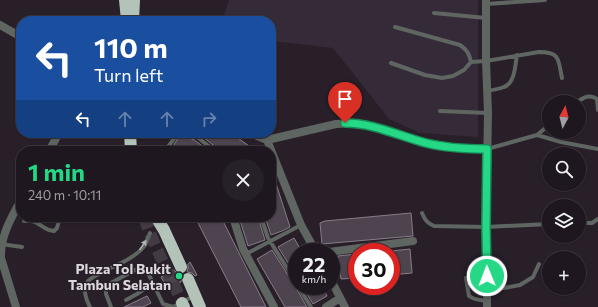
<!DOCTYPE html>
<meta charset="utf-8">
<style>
body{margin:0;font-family:Commissioner,sans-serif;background:#262028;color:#f1f3f6;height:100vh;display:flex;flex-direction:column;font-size:15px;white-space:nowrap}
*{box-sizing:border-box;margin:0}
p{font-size:13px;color:#a19fa4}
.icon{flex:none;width:22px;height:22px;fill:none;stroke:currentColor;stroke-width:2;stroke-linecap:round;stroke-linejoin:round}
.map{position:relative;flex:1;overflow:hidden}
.details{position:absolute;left:16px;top:146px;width:260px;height:76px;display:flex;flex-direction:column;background:#1e171f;border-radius:16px;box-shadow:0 1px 3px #0004,0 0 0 1px #3c363d}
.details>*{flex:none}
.banner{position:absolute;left:16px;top:16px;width:260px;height:122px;border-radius:16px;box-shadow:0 1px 3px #0004,0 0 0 1px #3c363d;background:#1a4fa0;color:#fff;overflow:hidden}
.needle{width:26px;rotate:7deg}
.fabs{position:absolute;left:542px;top:95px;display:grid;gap:8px}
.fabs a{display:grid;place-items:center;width:44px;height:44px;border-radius:50%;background:#1e171f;box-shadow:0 1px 3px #0004,0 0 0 1px #3c363d;font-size:20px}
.speed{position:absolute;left:288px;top:243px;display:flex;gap:8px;font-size:20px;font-weight:700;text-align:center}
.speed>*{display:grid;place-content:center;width:52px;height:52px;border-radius:50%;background:#1e171f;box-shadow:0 1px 3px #0004,0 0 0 1px #3c363d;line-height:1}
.speed small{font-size:10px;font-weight:400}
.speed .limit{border:6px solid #d22;background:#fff;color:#111}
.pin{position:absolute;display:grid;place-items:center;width:34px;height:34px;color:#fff;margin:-41px -17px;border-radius:50% 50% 50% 0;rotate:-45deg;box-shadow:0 0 4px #0007}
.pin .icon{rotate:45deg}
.me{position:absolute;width:44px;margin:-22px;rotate:359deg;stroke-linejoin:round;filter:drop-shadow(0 0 3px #0008)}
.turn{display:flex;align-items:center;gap:14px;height:84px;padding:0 12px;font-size:18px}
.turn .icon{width:52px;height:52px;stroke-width:2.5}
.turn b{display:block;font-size:28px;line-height:34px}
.lanes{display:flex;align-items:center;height:38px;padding:0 12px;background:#0003;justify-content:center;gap:20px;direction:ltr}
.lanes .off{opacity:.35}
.round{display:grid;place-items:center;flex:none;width:42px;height:42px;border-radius:21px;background:#262028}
.head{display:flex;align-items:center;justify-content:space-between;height:68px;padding:0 12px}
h1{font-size:24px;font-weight:700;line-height:30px;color:#25d886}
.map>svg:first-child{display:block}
.built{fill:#352a37}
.building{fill:#4e444f;stroke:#877d89}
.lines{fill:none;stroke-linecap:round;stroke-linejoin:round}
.highway-tunnel{stroke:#433b44;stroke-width:12;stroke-dasharray:12 6;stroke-linecap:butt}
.lane{stroke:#5f6561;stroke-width:4}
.street{stroke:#5f6561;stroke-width:8}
.highway{stroke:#b4c3b9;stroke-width:12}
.oneway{fill:#b1b0b2}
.route-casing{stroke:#188c57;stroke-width:10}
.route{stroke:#25d886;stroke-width:7}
.poi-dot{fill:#25d886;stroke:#281f29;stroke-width:1.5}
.labels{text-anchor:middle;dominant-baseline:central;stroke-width:3;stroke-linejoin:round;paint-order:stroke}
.poi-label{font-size:14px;font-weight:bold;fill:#ddd8de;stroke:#281f29;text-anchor:end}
</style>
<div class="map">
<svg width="598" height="307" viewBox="0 0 598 307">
<rect width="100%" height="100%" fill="#281f29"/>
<!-- built -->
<path class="built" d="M229,0H478V137L420,133L389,119L333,48L271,41V21H222Z"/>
<!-- building -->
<path class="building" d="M181,133H184L193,140V139L209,151H176L172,148Z
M198,133H231L256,151H218L217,148Z
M272,171L290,227L282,231L271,235L265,217H271V172Z
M411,213L413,236L322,244L320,223L325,221Z
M195,217H221L266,307H241Z
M239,217H258L265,240L248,246Z
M294,238L302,252H297V277L278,247Z
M410,249L412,273L391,275V251Z
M272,250L295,286L307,307H285L257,259Z
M357,254V278L341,279L338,256Z
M190,262L197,275L195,276L192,273L187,272L188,268V264Z
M174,270L177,273L182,274L181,278V282L168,290L161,277Z
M302,286H322L327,296L313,304Z
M147,296L151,303L143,307H124Z"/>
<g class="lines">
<!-- highway-tunnel -->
<path class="highway-tunnel" d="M144,217C154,247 170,274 182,303"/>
<!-- lane -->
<path class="lane" d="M486,4L545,0
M434,13L486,18
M395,27L460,45C467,50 469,53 471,62
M391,63L425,75L442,78L453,76L464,70L471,62L486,61L539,52C561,52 558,60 562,78
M487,91C493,90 499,89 504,87C515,83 515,66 517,55
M577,102C584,97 590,94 597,99L598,110
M440,111L488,113
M192,133L215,151
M537,135L561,142L598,149
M487,149L537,135L549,125
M168,151V147L178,133
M422,213C425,220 427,223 434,226L486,227L549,224
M261,217L268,238L297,284
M24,221C40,219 41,230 54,231L57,228L60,217
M579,223H592L598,219
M1,244L22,247
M246,254L301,225
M466,278L469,296C474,300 481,300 487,301
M298,286L311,307
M487,286L504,288L520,285L533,277L539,264
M126,300L137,294L153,283L163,304L173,307L194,296
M90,307C86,300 82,288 88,281C92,277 99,274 104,271C116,266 138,256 145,245C147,241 148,237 150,233
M111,307L106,294V288L109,284L135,270L140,269L147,271L153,283"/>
<!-- street -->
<path class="street" d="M486,0V61L488,113L486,227L487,286V307
M0,25L21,37
M250,133L267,140L336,124L355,123L367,125L383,129L426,143L456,148L487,149
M267,140L301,225L316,252
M49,151L59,133
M233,217L243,249L274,307
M329,252L413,241
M331,280L345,307
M16,307L1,258C0,237 11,218 21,200
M326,307L340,298"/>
<!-- highway -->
<path class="highway" d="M125,0L127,20
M133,21L134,0
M130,133L131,151
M156,217L164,230L181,267
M188,279L200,307
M182,303L184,307"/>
</g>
<!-- one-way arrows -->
<defs><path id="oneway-solid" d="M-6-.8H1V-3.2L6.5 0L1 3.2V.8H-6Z"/></defs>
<use class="oneway" href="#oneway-solid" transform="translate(143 245) rotate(-56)"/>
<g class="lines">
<defs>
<path id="route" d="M345,123C374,123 399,136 426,143C446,148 467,149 487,149L486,227L487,276"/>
</defs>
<!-- route casing -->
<use href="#route" class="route-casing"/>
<!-- route -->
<use href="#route" class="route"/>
</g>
<!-- markers -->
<circle class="poi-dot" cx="179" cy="276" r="4"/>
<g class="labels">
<!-- poi labels -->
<g class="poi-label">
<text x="171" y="268">Plaza Tol Bukit<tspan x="171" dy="16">Tambun Selatan</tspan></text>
</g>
</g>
</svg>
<div class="fabs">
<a><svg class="needle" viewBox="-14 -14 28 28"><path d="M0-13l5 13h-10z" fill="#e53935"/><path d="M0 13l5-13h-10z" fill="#a19fa4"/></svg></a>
<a><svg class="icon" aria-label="search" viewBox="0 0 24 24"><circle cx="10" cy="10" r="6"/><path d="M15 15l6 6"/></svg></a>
<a><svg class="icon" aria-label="layers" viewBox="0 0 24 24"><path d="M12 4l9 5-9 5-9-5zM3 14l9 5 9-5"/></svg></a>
<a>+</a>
</div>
<div class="speed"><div>22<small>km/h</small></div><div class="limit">30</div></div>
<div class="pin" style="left:345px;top:123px;background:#d93025"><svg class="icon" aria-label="arrive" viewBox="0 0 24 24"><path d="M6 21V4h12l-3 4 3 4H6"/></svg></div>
<svg class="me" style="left:487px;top:276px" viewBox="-20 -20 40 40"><circle r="17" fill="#25d886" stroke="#fff" stroke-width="3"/><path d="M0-11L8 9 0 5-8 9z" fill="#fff"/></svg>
<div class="banner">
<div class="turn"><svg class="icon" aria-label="left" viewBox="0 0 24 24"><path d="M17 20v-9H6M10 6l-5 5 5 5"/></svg><div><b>110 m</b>Turn left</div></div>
<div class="lanes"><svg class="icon" aria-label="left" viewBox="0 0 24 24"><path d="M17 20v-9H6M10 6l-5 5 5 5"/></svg><svg class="icon off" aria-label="ahead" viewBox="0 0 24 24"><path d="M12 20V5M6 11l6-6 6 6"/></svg><svg class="icon off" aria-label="ahead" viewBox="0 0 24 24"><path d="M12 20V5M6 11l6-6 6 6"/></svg><svg class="icon off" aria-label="right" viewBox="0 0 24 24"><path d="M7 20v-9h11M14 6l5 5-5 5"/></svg></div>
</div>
<section class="details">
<div class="head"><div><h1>1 min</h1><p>240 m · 10:11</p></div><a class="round"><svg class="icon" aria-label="close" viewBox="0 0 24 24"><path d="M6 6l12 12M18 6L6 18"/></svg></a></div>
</section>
</div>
